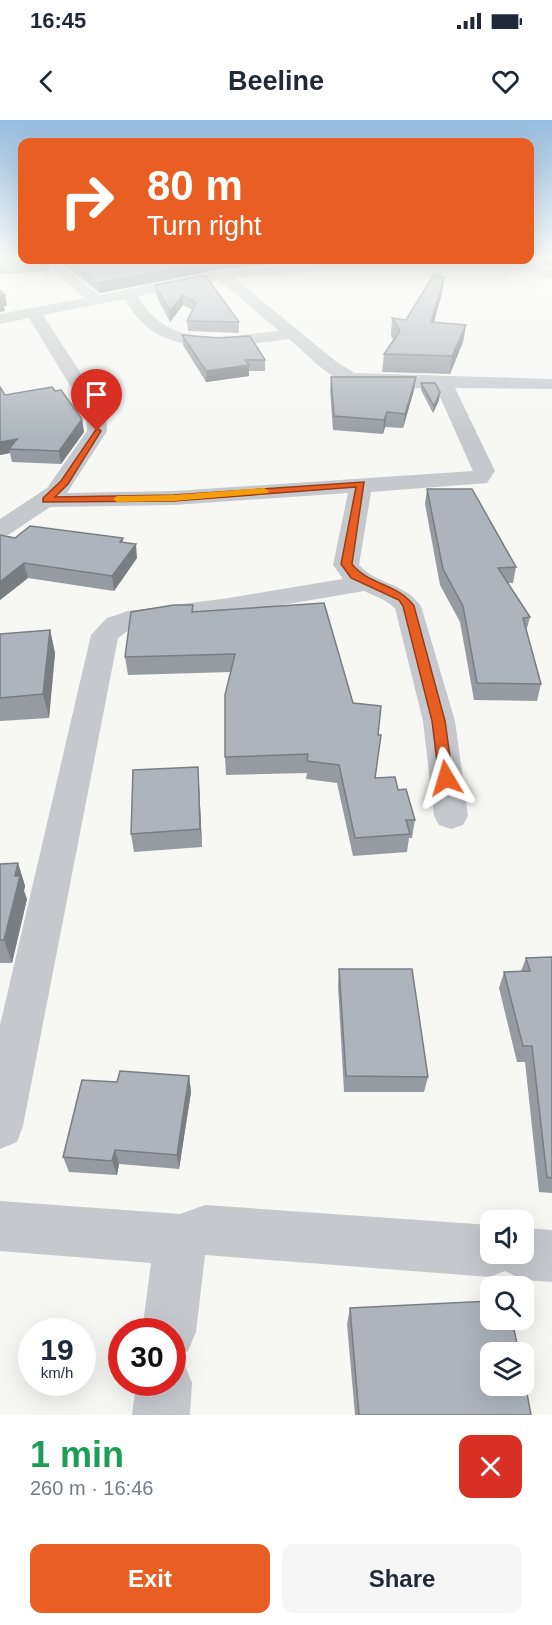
<!DOCTYPE html>
<meta charset="utf-8">
<style>
body{margin:0;font-family:Arial,sans-serif;background:#f6f6f7;color:#1f2937;height:100vh;display:flex;flex-direction:column;font-size:22px;white-space:nowrap}
*{box-sizing:border-box;margin:0}
p{font-size:20px;color:#747a83}
.icon{flex:none;width:33px;height:33px;fill:none;stroke:currentColor;stroke-width:2;stroke-linecap:round;stroke-linejoin:round}
.map{position:relative;height:1295px;overflow:hidden}
.details{display:flex;flex-direction:column;background:#fff;flex:1}
.details>*{flex:none}
.top-card{position:absolute;left:18px;top:18px;width:516px;height:126px;border-radius:12px;box-shadow:0 6px 24px #0002;background:#e95e23;color:#fff;overflow:hidden}
.tools{position:absolute;left:480px;top:1090px;display:grid;gap:12px}
.tools a{display:grid;place-items:center;width:54px;height:54px;border-radius:12px;background:#fff;box-shadow:0 6px 24px #0002;font-size:30px}
.speed{position:absolute;left:18px;top:1198px;display:flex;gap:12px;font-size:30px;font-weight:700;text-align:center}
.speed>*{display:grid;place-content:center;width:78px;height:78px;border-radius:50%;background:#fff;box-shadow:0 6px 24px #0002;line-height:1}
.speed small{font-size:15px;font-weight:400}
.speed .limit{border:9px solid #d22;background:#fff;color:#111}
.pin{position:absolute;display:grid;place-items:center;width:51px;height:51px;color:#fff;margin:-62px -26px;border-radius:50% 50% 50% 0;rotate:-45deg;box-shadow:0 0 6px #0007}
.pin .icon{rotate:45deg}
.me{position:absolute;width:66px;margin:-33px;rotate:353deg;stroke-linejoin:round;filter:drop-shadow(0 0 4px #0008)}
.turn{display:flex;align-items:center;gap:21px;height:126px;padding:0 30px;font-size:27px}
.turn .icon{width:78px;height:78px;stroke-width:2.5}
.turn b{display:block;font-size:42px;line-height:51px}
.round{display:grid;place-items:center;flex:none;width:63px;height:63px;border-radius:12px;background:#f6f6f7}
.head{display:flex;align-items:center;justify-content:space-between;height:102px;padding:0 30px}
h1{font-size:36px;font-weight:700;line-height:45px;color:#1e9e55}
.action{display:flex;gap:12px;margin-top:auto;padding:12px 30px}
.action a{flex:1;height:69px;border-radius:12px;background:#e95e23;color:#fff;font-size:24px;font-weight:700;line-height:69px;text-align:center}
.action a+a{background:#f6f6f7;color:#1f2937}
.status{display:flex;justify-content:space-between;align-items:center;height:42px;padding:0 30px;background:#fff;direction:ltr}
.status svg{height:16px;fill:currentColor}
header{display:flex;justify-content:space-between;align-items:center;height:78px;padding:0 30px;background:#fff;font-size:27px;font-weight:700}
.map>svg:first-child{display:block}
.lines{fill:none;stroke-linecap:round;stroke-linejoin:round}
.minor{fill:#c5c8cc;fill-rule:evenodd}
.wall{fill:#959ba1}
.shaded-wall{fill:#797e83}
.building{fill:#adb4bb;stroke:#797e83;stroke-width:1.5}
.route{fill:#e95e23;stroke:#973d17;stroke-width:1.5}
.slow{fill:#f59e0b}
</style>
<div class="status"><b>16:45</b><svg viewBox="0 0 49 12"><path d="M0 12V9h3v3zM5 12V6h3v6zM10 12V3h3v9zM15 12V0h3v12zM26 1h20v11H26zM47 4h2v5h-2z"/></svg></div>
<header><svg class="icon" aria-label="back" viewBox="0 0 24 24"><path d="M15 5l-7 7 7 7"/></svg>Beeline<svg class="icon" aria-label="heart" viewBox="0 0 24 24"><path d="M12 20l-8-8c-3-5 5-10 8-4 3-6 11-1 8 4z"/></svg></header>
<div class="map">
<svg width="552" height="1295" viewBox="0 0 552 1295">
<rect width="100%" height="100%" fill="#f7f8f4"/>
<g class="lines">
<!-- minor -->
<path class="minor" d="M41,140H55L99,175L222,151L346,140H390L384,144L234,158L338,243L355,253L552,259V269L455,268L495,351L487,363L371,372L359,445C376,464 405,463 421,486L455,601L468,696L463,705L451,709L439,705L434,696L423,601L395,488L384,480L364,471L229,494L134,506L118,518L23,1006L17,1022L0,1029V905L91,515L107,498L128,491L229,478L343,459L333,445L348,373L174,385L50,387L8,415L0,417V399L47,368L87,311L86,292L29,198L0,204V194L85,178ZM219,160L279,211C227,216 168,231 138,176ZM125,179C158,243 230,226 289,219C306,233 323,253 344,262C370,273 408,267 436,268L473,351L174,371L67,373L107,311L106,292L43,195Z
M505,140H523L552,150V159Z
M0,1081L180,1094L205,1085L490,1105V1134H524V1108L552,1110V1162L524,1160L505,1151L490,1157L205,1135L196,1212L188,1231L172,1238V1212H142L151,1143L0,1131Z
M172,1238L184,1243L192,1263L190,1295H132L136,1263H172Z"/>
</g>
<!-- wall -->
<path class="wall" d="M0,139L49,141L50,151L0,154Z
M530,139H552V148Z
M57,140H312L305,141L222,149L100,173Z
M205,155L239,202V213L188,211L187,201L193,190L183,185L170,202L156,175L155,165Z
M444,158L442,173L434,202L466,205L463,222L450,254L382,252L384,234L393,220L391,215L392,198L406,200Z
M182,215L265,240V251H249V256L206,262L183,225Z
M331,257L414,270L403,308L385,307L383,314L333,310L330,270Z
M421,263L440,272L439,280L433,293L421,270Z
M55,271L82,299L84,312L61,344L12,342L10,333L0,335L5,275Z
M427,369L516,447L513,463H508L530,497L526,512L541,564L537,581L474,580L460,502L440,465L425,384Z
M0,415L15,418H123V422L137,438L114,471L28,458L0,480Z
M193,485V492L353,583L378,615L376,658L398,670L415,700L412,718H409L407,732L353,736L337,663L306,659L307,653L226,655L225,637L231,552L128,555L125,537Z
M50,510L55,533L49,598L0,601V514Z
M199,664L202,727L134,732L131,714Z
M18,743L25,766L24,771L27,779L12,843H0V744Z
M552,837V1073L539,1072L525,942H517L499,868L504,852L521,851L526,838Z
M339,849L428,957L424,972H344L338,866Z
M189,956L191,972L179,1049L119,1044L117,1055L69,1052L63,1037L117,962Z
M350,1188L531,1295H355L347,1204Z"/>
<!-- shaded-wall -->
<path class="shaded-wall" d="M220,140H312L305,141L222,149L100,173L98,163Z
M444,158L442,173L429,219L431,202Z
M5,175L7,186H4L5,191L0,192V176Z
M183,175V185L170,202V191Z
M466,205L463,222L450,254L452,236Z
M249,245V256L206,262V251Z
M416,257L414,270L403,308L405,294Z
M440,272L439,280L433,293L434,286Z
M387,292L385,307L383,314L384,300Z
M82,299L84,312L61,344L59,331Z
M17,319L9,329L10,333L0,335V322Z
M136,424L137,438L114,471L112,456Z
M24,443L28,458L0,480V462Z
M50,510L55,533L49,598L43,574Z
M198,647L199,664L202,727L200,709Z
M18,743L25,766L24,771L27,779L12,843L4,820Z
M189,956L191,972L179,1049L177,1035Z
M115,1030L119,1044L117,1055L112,1041Z"/>
<!-- building -->
<path class="building" d="M0,139L47,140L49,141L0,144Z
M68,140H220L98,163Z
M434,154L444,158L431,202L466,205L452,236L384,234L400,211L392,198L406,200Z
M205,155L239,202L187,201L196,183L183,175L170,191L155,165Z
M0,170L5,175L0,176Z
M182,215L219,218L250,216L265,240H245L249,245L206,251Z
M331,257H416L405,294L387,292L384,300L334,296Z
M421,263H435L440,272L434,286Z
M0,267L5,275L52,267L55,271L61,270L82,299L59,331L9,329L17,319L0,322Z
M427,369H472L516,447L498,448L530,497L523,498L541,564L477,563L463,486L443,449Z
M30,406L123,418L120,422L136,424L112,456L24,443L0,462V415L15,418Z
M324,483L353,583L381,586L378,615H381L375,658L395,657L398,670L406,669L415,700H406L410,714L355,718L339,645L307,641L308,634L225,637V575L235,534L125,537L131,492L174,485H193L192,492Z
M50,510L43,574L0,578V514Z
M198,647L200,709L131,714L133,650Z
M18,743L15,756H20L4,820H0V744Z
M552,837V1058L547,1057L532,926H523L504,852L530,851L526,838Z
M339,849H412L428,957L346,956Z
M120,951L189,956L177,1035L115,1030L112,1041L63,1037L82,960L117,962Z
M490,1181V1200H512L519,1233H490V1266H524V1257L531,1295H359L350,1188Z"/>
<!-- sky -->
<linearGradient id="sky" x2="0" y2="1"><stop stop-color="#97bcde"/><stop offset="0.43" stop-color="#fbfcfa"/><stop offset="1" stop-color="#fbfcfa" stop-opacity="0"/></linearGradient>
<rect width="552" height="320" fill="url(#sky)"/>
<!-- route -->
<path class="route" d="M97,308L101,311L68,364L55,377L174,375L364,362L352,444C368,465 399,464 414,486L445,601L453,658L451,661L446,663L439,658L432,601L403,486L399,480L351,458L341,444L356,367L174,381L43,382V378L61,361Z"/>
<!-- slow -->
<path class="slow" d="M264,368L269,371L268,373L174,381L117,382L113,379L117,376L174,375Z"/>
</svg>
<div class="tools">
<a><svg class="icon" aria-label="sound" viewBox="0 0 24 24"><path d="M4 9h4l5-4v14l-5-4H4zM17 9q2 3 0 6"/></svg></a>
<a><svg class="icon" aria-label="search" viewBox="0 0 24 24"><circle cx="10" cy="10" r="6"/><path d="M15 15l6 6"/></svg></a>
<a><svg class="icon" aria-label="layers" viewBox="0 0 24 24"><path d="M12 4l9 5-9 5-9-5zM3 14l9 5 9-5"/></svg></a>
</div>
<div class="speed"><div>19<small>km/h</small></div><div class="limit">30</div></div>
<div class="pin" style="left:97px;top:311px;background:#d93025"><svg class="icon" aria-label="arrive" viewBox="0 0 24 24"><path d="M6 21V4h12l-3 4 3 4H6"/></svg></div>
<svg class="me" style="left:446px;top:658px" viewBox="-20 -20 40 40"><path d="M0-17L14 15 0 8-14 15z" fill="#e95e23" stroke="#fff" stroke-width="4"/></svg>
<div class="top-card">
<div class="turn"><svg class="icon" aria-label="right" viewBox="0 0 24 24"><path d="M7 20v-9h11M14 6l5 5-5 5"/></svg><div><b>80 m</b>Turn right</div></div>
</div>
</div>
<section class="details">
<div class="head"><div><h1>1 min</h1><p>260 m · 16:46</p></div><a class="round" style="background:#d93025;color:#fff"><svg class="icon" aria-label="close" viewBox="0 0 24 24"><path d="M6 6l12 12M18 6L6 18"/></svg></a></div>
<div class="action"><a>Exit</a><a>Share</a></div>
</section>
